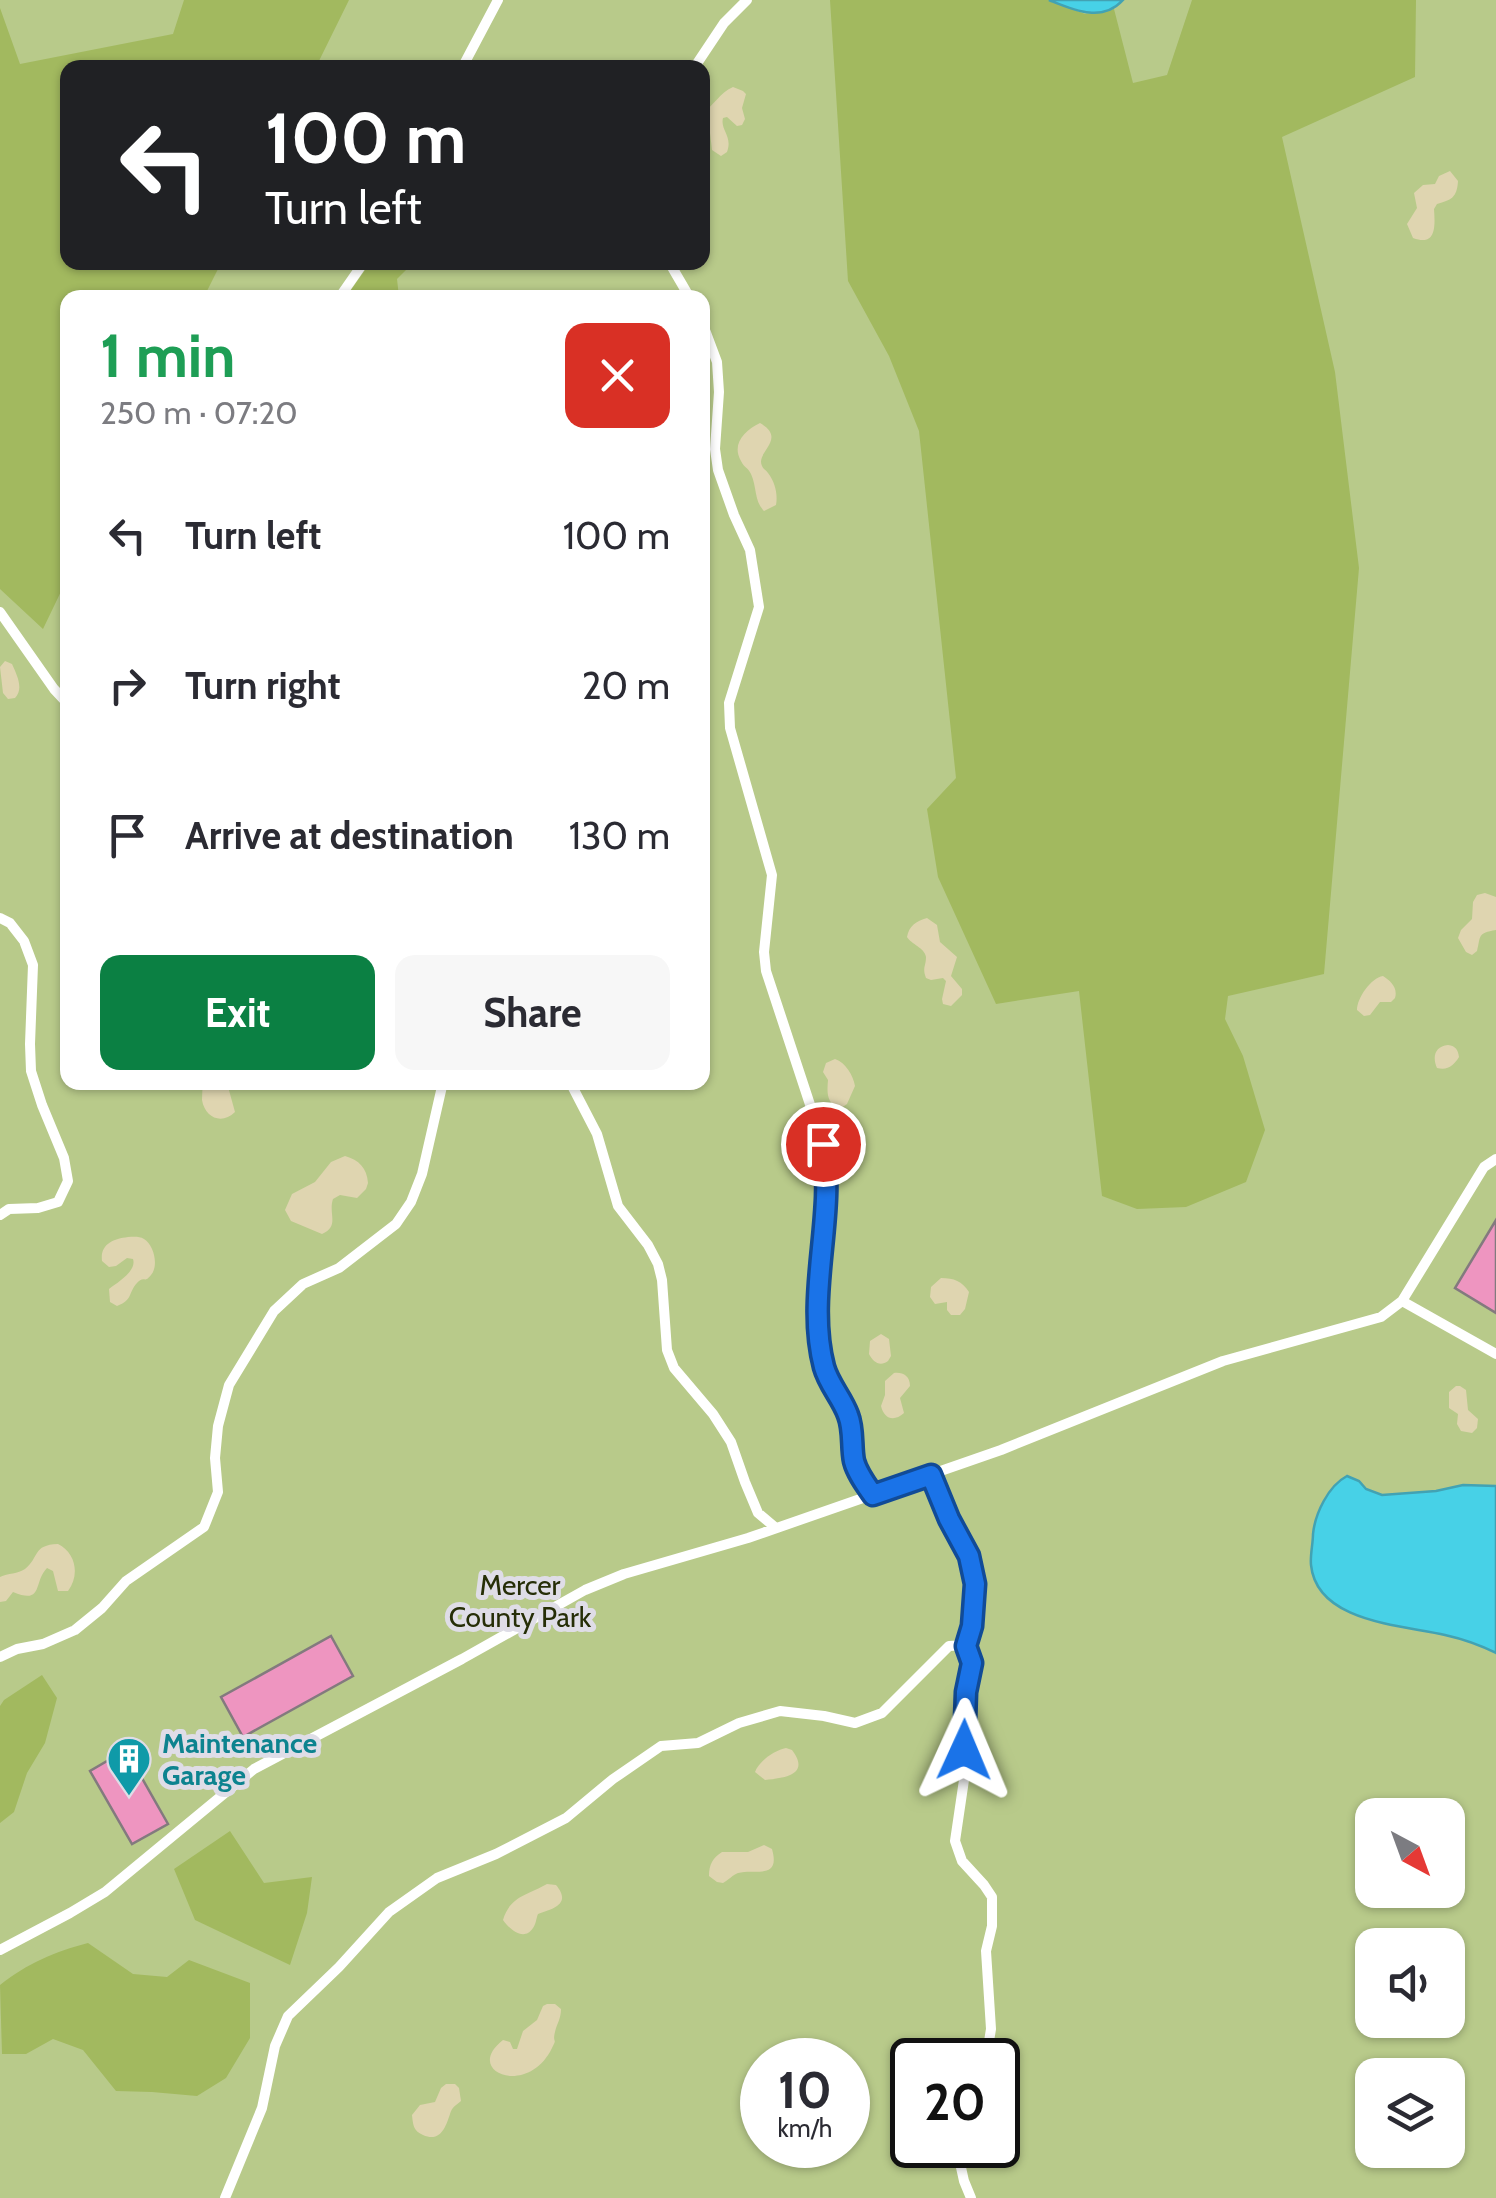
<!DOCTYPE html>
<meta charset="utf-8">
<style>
body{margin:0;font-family:Cabin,sans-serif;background:#f7f7f7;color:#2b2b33;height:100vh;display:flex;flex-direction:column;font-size:38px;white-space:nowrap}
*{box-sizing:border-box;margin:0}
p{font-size:32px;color:#7c7c81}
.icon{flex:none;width:55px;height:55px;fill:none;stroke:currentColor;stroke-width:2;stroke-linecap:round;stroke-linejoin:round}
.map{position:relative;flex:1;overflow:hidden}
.side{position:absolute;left:60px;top:290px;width:650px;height:800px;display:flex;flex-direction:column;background:#fff;border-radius:20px;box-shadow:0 2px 8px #0004}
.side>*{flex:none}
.top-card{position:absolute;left:60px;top:60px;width:650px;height:210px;border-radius:20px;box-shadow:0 2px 8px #0004;background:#202124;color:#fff;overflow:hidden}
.needle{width:65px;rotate:139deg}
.controls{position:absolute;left:1355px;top:1798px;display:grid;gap:20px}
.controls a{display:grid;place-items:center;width:110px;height:110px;border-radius:20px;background:#fff;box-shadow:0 2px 8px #0004;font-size:50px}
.speed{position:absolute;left:740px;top:2038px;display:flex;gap:20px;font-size:50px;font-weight:700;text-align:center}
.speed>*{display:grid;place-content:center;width:130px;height:130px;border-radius:50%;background:#fff;box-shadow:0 2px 8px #0004;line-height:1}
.speed small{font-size:25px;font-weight:400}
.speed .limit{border:5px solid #111;border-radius:15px;background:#fff;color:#111}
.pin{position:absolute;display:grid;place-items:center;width:85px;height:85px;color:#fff;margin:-42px;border:5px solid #fff;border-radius:50%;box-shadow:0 2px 10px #0007}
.me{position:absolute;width:110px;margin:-55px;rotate:1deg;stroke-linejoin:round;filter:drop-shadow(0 0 8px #0008)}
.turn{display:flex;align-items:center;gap:35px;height:210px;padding:0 40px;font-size:45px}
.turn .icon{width:130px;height:130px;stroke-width:2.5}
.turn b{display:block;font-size:70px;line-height:85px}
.round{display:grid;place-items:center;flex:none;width:105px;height:105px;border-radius:20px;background:#f7f7f7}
.summary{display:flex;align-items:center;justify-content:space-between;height:170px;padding:0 40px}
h1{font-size:60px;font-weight:800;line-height:75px;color:#1e9e55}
.primary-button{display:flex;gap:20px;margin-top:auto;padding:20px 40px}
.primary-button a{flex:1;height:115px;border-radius:20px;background:#0b8043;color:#fff;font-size:40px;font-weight:800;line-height:115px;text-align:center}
.primary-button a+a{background:#f7f7f7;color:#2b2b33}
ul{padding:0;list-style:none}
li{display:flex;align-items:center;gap:30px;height:150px;padding:0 40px}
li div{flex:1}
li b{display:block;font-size:38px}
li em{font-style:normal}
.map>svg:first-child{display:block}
.green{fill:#b8ca8a;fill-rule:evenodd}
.forest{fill:#a2b95f}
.sand{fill:#dfd5b0}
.water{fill:#47d1e7;stroke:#42a2b3;stroke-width:2.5}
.building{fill:#ee95c0;stroke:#837a7e;stroke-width:2.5}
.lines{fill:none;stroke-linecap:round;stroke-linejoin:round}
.lane{stroke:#fff;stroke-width:10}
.route-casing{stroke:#114b97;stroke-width:25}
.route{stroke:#1a73e8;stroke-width:18}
.labels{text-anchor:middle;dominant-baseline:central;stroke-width:10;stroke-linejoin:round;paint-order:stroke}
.park-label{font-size:28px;fill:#262e07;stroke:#dfdde7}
.culture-label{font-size:28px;font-weight:bold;fill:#0d838f;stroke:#dfdde7;text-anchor:start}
</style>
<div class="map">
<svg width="1496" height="2198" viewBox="0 0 1496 2198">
<rect width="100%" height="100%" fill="#dfdde7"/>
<!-- green -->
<path class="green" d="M0,0H1496V2198H0ZM68,68H702V262H68ZM68,298H702V1082H68ZM1372,1815H1448V1890H1372ZM1372,1945H1448V2020H1372ZM762,2060H848V2145H762ZM912,2060H998V2145H912ZM1372,2075H1448V2150H1372Z"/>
<!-- forest -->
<path class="forest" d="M184,0H349L316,67L68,68V262L221,263L204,297L68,298L67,579L43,629L0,589V8L20,64L173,34Z
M830,0H1049L1085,14L1114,9L1133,83L1167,75L1192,0H1416L1415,77L1282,137L1335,372L1359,568L1324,974L1228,996L1225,1019L1243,1056L1265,1130L1246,1182L1186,1207L1137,1209L1102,1196L1079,991L996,1004L938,877L927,809L956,778L919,431L889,356L848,281Z
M370,263H413L397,279L399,297H346Z
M42,1675L57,1698L45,1743L27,1773L14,1812L0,1823V1706L4,1700Z
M230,1831L264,1883L312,1877L307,1913L290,1965L195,1920L174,1869Z
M88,1943L133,1974L167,1977L189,1960L250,1983V2038L226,2078L197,2096L152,2092L116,2091L83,2050L53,2039L26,2054H2L0,1985C28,1963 54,1952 88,1943Z"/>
<!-- sand -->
<path class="sand" d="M733,87L743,91L746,94L742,108L745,119L742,125L737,126L727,117L723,118C720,130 733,136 727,152L721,156L712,150L710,133L703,129V112C715,105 719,93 733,87Z
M1450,171L1458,181C1457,198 1451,200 1437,204L1434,209C1435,225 1437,247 1413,238L1407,224L1417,208L1414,193L1423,185L1435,184L1439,176Z
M760,423C788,439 755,452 762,466C763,469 766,470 768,473C775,482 778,494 776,505L764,511C754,501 757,487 751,474C747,466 745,469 741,461C731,444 745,430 760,423Z
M5,661L12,664C17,675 24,689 15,698L8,699L3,693L0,667Z
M1485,893L1496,897V930C1477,933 1481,936 1477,951L1472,955L1466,952L1458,938L1461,930L1472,919L1473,902L1477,895Z
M927,918L937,925L940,942L957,957L951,976L962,989V995L951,1006L943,1004L942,999L946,981L943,978L931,980L926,978C922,968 926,966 926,957C925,948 911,944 907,937C909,926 916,921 927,918Z
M1383,976C1391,981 1398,988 1395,998L1391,1002H1380L1370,1015L1364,1016L1357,1010C1357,998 1371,978 1383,976Z
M1448,1045C1456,1046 1458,1050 1459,1057C1454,1065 1448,1071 1437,1068C1432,1057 1435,1046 1448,1045Z
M835,1059C846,1063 853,1075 855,1086L847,1104L841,1108C826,1105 827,1092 828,1080L823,1072L826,1063Z
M202,1083H227L235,1112C222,1125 205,1118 202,1100C202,1094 203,1088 202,1083Z
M345,1156C359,1160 367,1168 368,1183L366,1189L357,1198L340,1195L333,1199C328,1214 340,1226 322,1234L291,1221L285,1210L292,1194L315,1182L331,1162Z
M128,1237C133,1237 139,1236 144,1239C154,1245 159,1266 151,1275C144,1284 145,1275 137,1283C128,1293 133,1300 117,1306L110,1302L109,1289C118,1282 137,1271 133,1259L127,1258L116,1266L109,1267L102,1261C100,1244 113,1239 128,1237Z
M941,1278C954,1278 962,1281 969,1292L965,1309L960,1315H951L947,1310V1302L935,1304L930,1297L931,1287Z
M881,1334L889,1339L891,1356L888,1361C880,1367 873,1362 869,1354L870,1341Z
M894,1373C903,1372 910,1376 910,1386L900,1398L904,1413C894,1422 884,1419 881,1406L885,1395V1381Z
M1456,1386H1460L1466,1390L1468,1410L1478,1419L1477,1428L1472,1433L1461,1431L1457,1424L1458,1414L1449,1408V1392Z
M58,1544C76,1553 80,1575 68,1591H58L53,1571L47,1568C33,1582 44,1605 13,1592L6,1601L0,1602V1577C8,1573 18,1574 25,1569C40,1557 32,1545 58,1544Z
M786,1748L792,1750C811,1775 784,1778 765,1780L755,1772C759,1761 775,1750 786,1748Z
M764,1845L772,1849C781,1881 754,1868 738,1873C734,1874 727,1881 723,1883L717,1882L709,1876C709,1864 713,1858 722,1852H748Z
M547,1884L556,1885C572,1904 553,1909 538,1914C536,1919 536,1924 533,1928C524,1942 509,1929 503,1920C510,1896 528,1895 547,1884Z
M547,2004H555L561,2009C561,2019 557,2023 555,2032C552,2044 558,2037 552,2048C528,2098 462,2072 503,2040L510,2042L513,2049H517L523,2031L537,2020L543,2006Z
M446,2084H455L459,2088L461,2101C455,2106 452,2107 450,2114C446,2126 441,2143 423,2135C413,2131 413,2124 412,2115L420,2105L435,2102L441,2088Z"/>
<!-- water -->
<path class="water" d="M1049,0H1123C1102,23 1074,10 1049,0Z
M1347,1476L1359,1481L1366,1489L1382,1495L1436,1491L1463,1485L1496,1486V1653C1480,1645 1463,1639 1445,1635C1403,1625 1317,1623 1311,1565C1310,1555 1313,1544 1313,1534C1315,1514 1328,1486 1347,1476Z"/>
<!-- building -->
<path class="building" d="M1496,1220V1313L1455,1288Z
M331,1636L353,1676L243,1737L221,1697Z
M126,1750L168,1824L132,1844L90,1771Z"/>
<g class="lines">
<!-- lane -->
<path class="lane" d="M462,68L498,0
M694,68L724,23L747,0
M669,262L690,298
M339,298L364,262
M702,322L717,362L719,392L715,449L718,470L734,515L750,550L759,607L729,703L730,728L772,875L764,952L766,971L823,1144L826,1166L818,1312L823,1364L829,1382L849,1416L855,1464L873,1495
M0,612L54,689L68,704
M0,918L10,923L24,941L33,965L30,1044L31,1071L42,1105L64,1158L68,1181L58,1202L38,1208L9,1209L0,1215
M570,1082L597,1134L618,1206L648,1245L658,1264L662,1280L667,1350L674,1368L713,1414L731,1442L745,1482L758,1513L776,1528
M1402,1301L1496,1354
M966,1645L972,1663L965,1692L964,1780L955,1841L962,1861L984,1885L992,1897V1926L986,1951L991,2029L986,2060
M0,1657L17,1649L43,1644L75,1630L102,1608L126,1581L204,1527L218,1492L215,1458L218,1426L229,1385L274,1311L303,1284L339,1268L396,1224L411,1202L422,1174L443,1082
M0,1950L70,1913L105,1892L254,1769L462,1659L585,1590L624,1574L748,1538L1001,1450L1223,1361L1381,1317L1402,1301L1484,1167L1496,1159
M956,2145L964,2181L971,2198
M225,2198L262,2108L275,2046L288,2016L339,1967L389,1912L437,1878L496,1854L566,1818L613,1779L661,1746L698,1743L739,1723L780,1711L824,1716L855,1723L882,1713L949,1646L966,1645L972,1627L975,1585L969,1556L949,1519L931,1475"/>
</g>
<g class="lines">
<defs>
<path id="route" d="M823,1144C836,1217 805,1294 824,1367C829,1385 842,1398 848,1415C854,1430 851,1447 854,1461C857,1473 866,1485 873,1495L931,1475L949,1519L969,1556L975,1584L972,1626L966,1646L972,1663L966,1692L964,1750"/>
</defs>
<!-- route casing -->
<use href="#route" class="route-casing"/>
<!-- route -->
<use href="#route" class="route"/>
</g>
<!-- icons -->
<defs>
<symbol id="building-pin" viewBox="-11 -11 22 30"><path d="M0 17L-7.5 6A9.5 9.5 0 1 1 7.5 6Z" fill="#0f9aa8" stroke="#dfdde7"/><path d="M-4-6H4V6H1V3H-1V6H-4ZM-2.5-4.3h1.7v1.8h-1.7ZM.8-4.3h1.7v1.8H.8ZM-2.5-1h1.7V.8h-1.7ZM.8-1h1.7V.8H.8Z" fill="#fff"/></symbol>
</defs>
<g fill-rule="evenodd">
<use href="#building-pin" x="104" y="1734" width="50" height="68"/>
</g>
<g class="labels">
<!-- park labels -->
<g class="park-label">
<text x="520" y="1585">Mercer<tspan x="520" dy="32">County Park</tspan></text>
</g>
<!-- culture labels -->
<g class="culture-label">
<text x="162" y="1743">Maintenance<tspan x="162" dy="32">Garage</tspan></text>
</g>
</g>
</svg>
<div class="controls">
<a><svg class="needle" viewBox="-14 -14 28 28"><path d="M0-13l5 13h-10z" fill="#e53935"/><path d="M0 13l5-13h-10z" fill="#7c7c81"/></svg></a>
<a><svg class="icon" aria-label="sound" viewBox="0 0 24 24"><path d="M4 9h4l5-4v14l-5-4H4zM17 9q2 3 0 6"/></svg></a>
<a><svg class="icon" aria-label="layers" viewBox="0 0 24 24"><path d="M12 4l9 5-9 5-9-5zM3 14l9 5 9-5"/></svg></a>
</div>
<div class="speed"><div>10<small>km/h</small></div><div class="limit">20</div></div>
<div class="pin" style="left:823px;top:1144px;background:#d93025"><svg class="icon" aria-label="arrive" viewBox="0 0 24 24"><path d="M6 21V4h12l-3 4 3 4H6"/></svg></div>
<svg class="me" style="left:964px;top:1750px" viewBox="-20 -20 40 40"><path d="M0-17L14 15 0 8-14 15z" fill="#1a73e8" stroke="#fff" stroke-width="4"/></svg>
<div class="top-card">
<div class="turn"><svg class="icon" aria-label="left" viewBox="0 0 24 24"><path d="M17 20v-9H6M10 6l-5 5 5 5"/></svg><div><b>100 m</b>Turn left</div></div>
</div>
<section class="side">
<div class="summary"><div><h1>1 min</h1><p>250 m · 07:20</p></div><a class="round" style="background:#d93025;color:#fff"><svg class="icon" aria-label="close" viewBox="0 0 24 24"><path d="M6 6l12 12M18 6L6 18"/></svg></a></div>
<ul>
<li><svg class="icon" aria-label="left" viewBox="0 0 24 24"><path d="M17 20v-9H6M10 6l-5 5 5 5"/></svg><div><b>Turn left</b></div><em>100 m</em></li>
<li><svg class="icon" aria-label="right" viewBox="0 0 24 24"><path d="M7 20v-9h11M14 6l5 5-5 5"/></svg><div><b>Turn right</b></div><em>20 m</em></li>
<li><svg class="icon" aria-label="arrive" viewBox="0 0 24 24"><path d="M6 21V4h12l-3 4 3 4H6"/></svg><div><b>Arrive at destination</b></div><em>130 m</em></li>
</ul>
<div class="primary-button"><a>Exit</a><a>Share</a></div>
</section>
</div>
